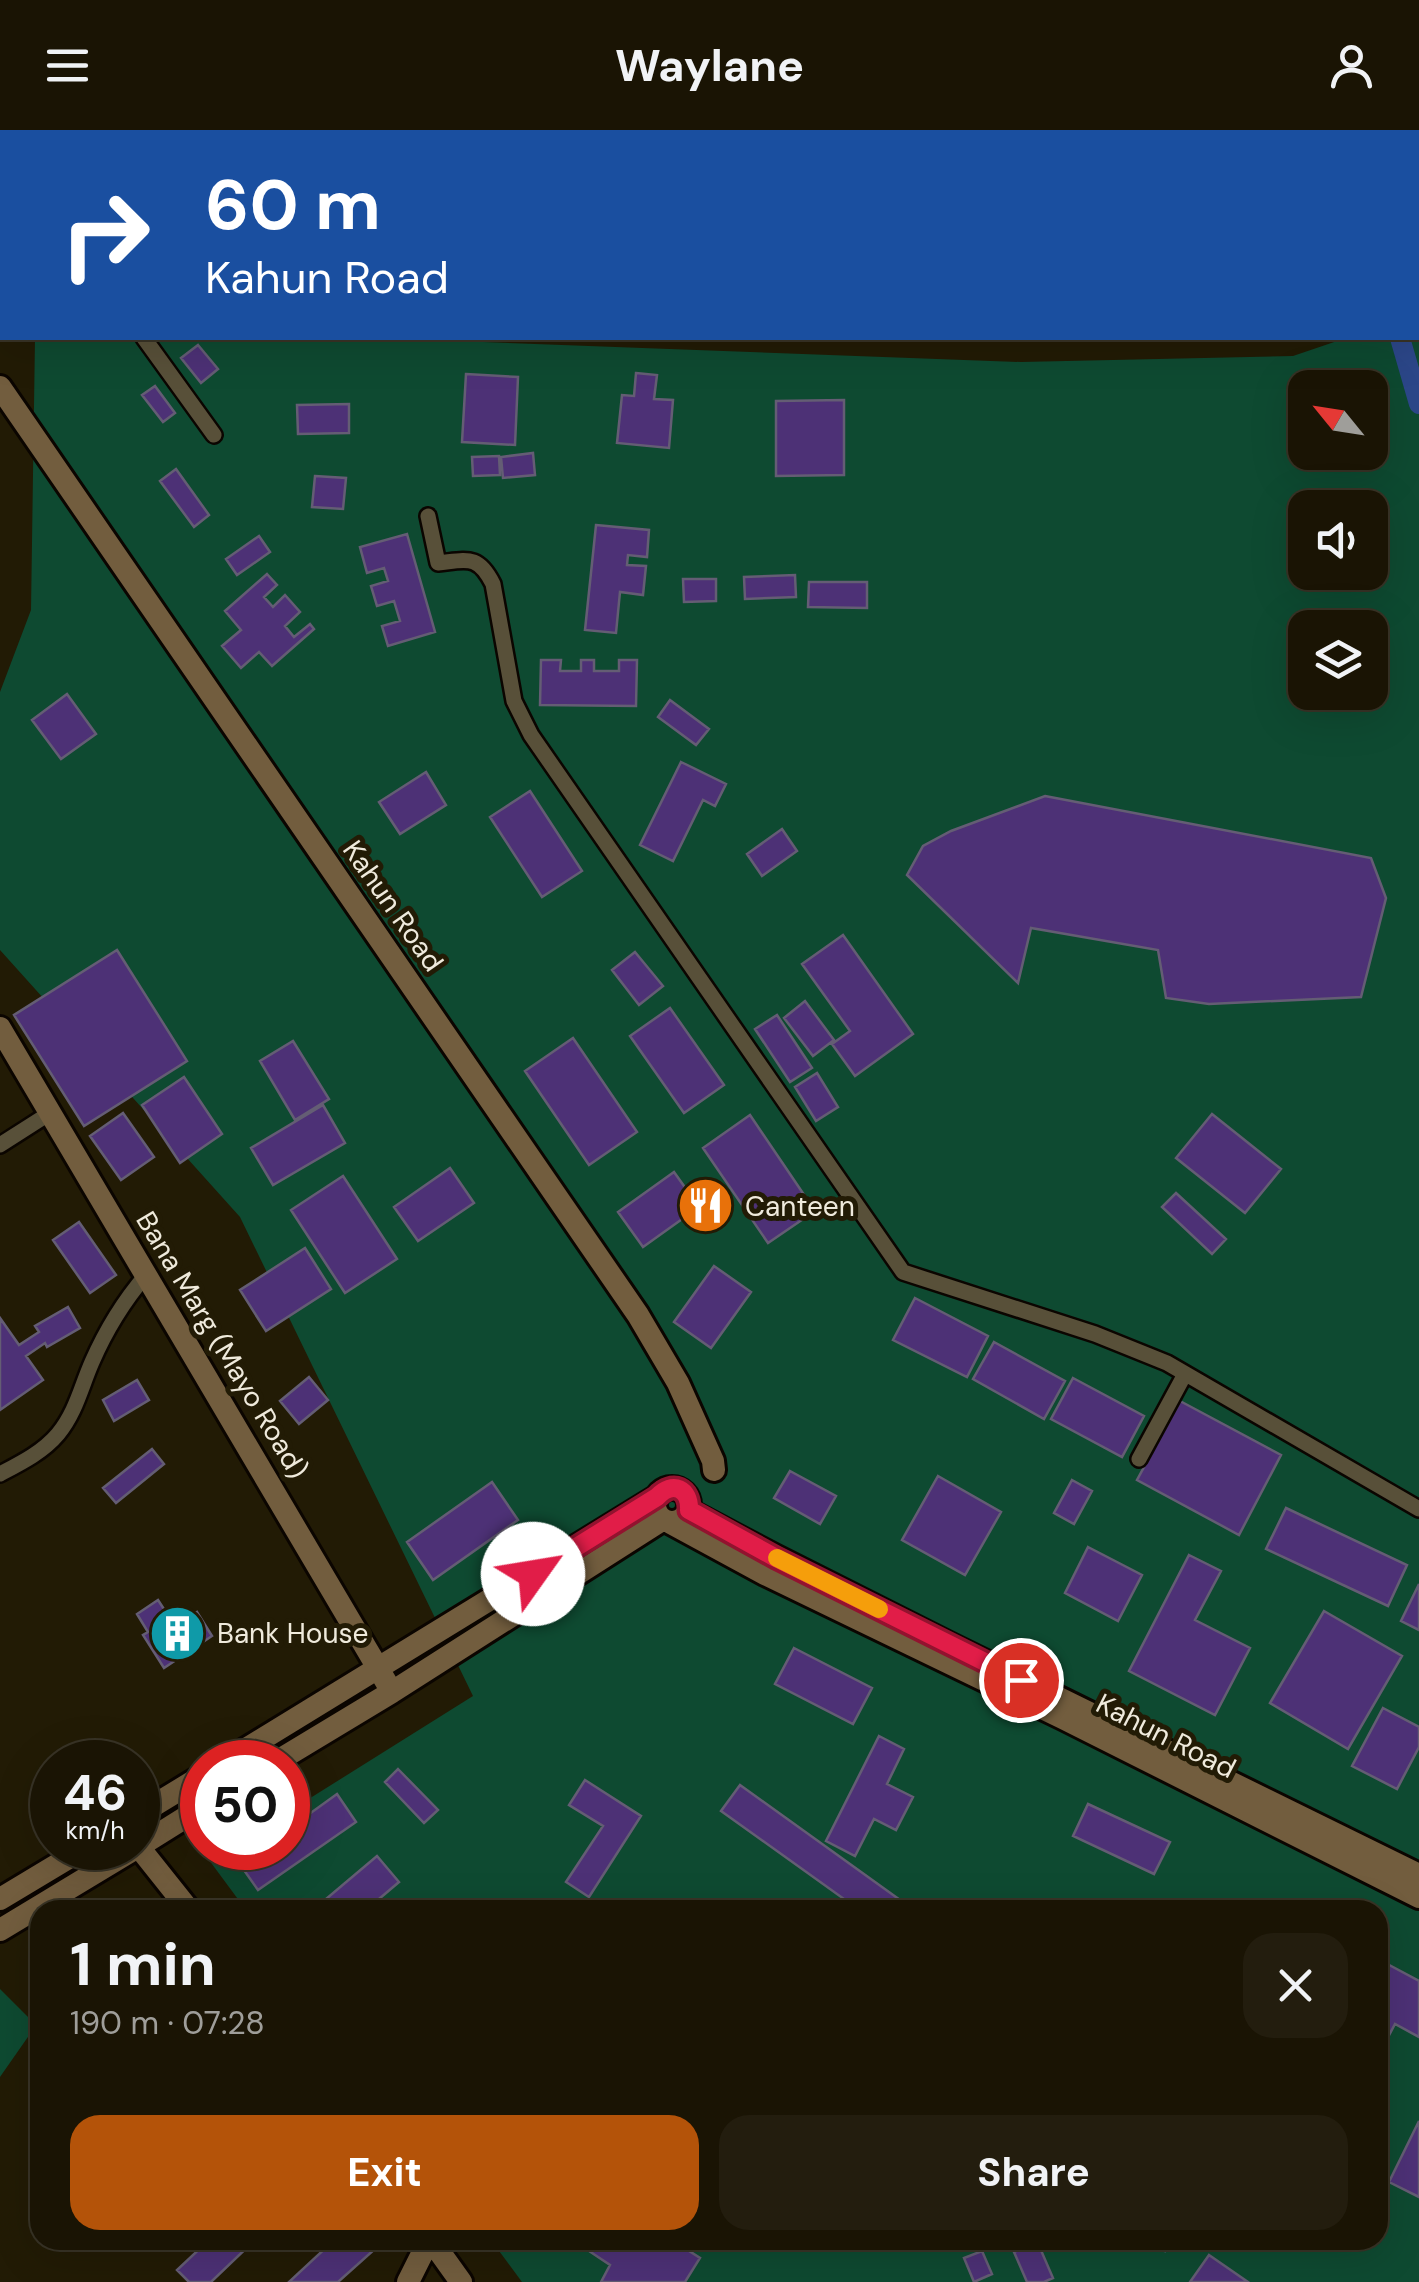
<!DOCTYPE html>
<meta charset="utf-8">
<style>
body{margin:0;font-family:"DM Sans",sans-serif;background:#231d0e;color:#f1f3f6;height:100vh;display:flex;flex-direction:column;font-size:38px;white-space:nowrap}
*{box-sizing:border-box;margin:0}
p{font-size:32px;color:#9f9e9a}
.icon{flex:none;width:55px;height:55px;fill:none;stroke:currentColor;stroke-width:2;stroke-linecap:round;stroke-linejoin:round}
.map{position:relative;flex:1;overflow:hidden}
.side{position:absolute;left:30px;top:1770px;width:1358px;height:350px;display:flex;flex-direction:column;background:#1a1404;border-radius:30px;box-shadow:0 10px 40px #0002,0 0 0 2px #383326}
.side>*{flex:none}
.banner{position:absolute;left:0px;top:0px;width:1420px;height:210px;box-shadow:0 10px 40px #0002,0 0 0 2px #383326;background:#1a4fa0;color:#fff;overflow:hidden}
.needle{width:65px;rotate:300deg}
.fabs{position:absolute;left:1288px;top:240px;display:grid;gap:20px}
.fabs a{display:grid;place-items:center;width:100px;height:100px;border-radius:20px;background:#1a1404;box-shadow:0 10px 40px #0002,0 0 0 2px #383326;font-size:50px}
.speed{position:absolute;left:30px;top:1610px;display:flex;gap:20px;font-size:50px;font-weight:700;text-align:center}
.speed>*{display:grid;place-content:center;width:130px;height:130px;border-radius:50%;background:#1a1404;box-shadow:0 10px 40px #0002,0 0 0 2px #383326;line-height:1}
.speed small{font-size:25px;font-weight:400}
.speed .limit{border:15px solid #d22;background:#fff;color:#111}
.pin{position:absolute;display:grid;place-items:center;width:85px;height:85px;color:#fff;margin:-42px;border:5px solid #fff;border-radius:50%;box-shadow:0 2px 10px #0007}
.me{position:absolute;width:110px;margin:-55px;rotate:58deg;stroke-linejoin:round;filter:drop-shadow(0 0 8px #0008)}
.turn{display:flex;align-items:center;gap:35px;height:210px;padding:0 40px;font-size:45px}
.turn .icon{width:130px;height:130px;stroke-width:2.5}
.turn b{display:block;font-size:70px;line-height:85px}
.round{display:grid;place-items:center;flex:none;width:105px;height:105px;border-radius:30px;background:#231d0e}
.summary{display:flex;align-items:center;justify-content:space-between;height:170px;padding:0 40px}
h1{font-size:60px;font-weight:700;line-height:75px}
.action{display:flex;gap:20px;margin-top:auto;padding:20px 40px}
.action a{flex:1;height:115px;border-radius:30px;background:#b45309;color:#fff;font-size:40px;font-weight:700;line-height:115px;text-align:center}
.action a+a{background:#231d0e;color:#f1f3f6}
header{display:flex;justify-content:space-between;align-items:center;height:130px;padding:0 40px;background:#1a1404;font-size:45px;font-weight:700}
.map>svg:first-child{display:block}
.green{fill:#0e4a31;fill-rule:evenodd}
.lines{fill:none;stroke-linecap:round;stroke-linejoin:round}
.canal{stroke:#2c4789;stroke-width:20}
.building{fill:#4d3176;stroke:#645d74;stroke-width:2.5}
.street-casing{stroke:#0b0500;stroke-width:20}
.secondary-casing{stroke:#0b0500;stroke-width:28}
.street{stroke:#585039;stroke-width:15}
.secondary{stroke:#725d3e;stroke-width:22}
.route-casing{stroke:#92132f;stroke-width:25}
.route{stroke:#e11d48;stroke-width:18}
.slow{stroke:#f59e0b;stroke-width:18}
.labels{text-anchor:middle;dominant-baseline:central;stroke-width:10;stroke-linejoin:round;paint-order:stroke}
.street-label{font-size:28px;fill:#efeadc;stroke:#221b05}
.poi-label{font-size:28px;fill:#efeadc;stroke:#221b05;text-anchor:start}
</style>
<header><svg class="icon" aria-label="menu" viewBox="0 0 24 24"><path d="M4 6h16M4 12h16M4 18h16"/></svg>Waylane<svg class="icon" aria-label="person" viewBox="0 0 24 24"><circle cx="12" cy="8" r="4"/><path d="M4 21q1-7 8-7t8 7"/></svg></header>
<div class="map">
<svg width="1419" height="2152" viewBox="0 0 1419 2152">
<rect width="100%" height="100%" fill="#221b05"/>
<!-- green -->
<path class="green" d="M1419,182V2152H522L491,2110H1378V1780H246L209,1730L229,1718H288V1682L473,1566L240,1087L0,820V562L31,480L35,208H374L1021,232L1293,226L1346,208H1418ZM1305,258H1370V322H1305ZM1305,378H1370V442H1305ZM1305,498H1370V562H1305Z
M0,1859L32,1891L30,1904L0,1947Z"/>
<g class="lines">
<!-- canal -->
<path class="canal" d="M1283,0L1284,2
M1400,208L1419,274"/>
</g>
<!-- building -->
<path class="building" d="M113,0H229V2H113Z
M198,215L218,239L201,253L181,228Z
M636,243L657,245L654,269L673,270L669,318L617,313L622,265L634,266Z
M466,244L518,247L515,315L462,312Z
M155,256L175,283L163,292L142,265Z
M844,270V345L776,346V271Z
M349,274V303L298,304L297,275Z
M533,323L535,345L503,348L501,327Z
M499,326L500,345L473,346L472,327Z
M176,339L209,385L194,397L160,351Z
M315,346L346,348L343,379L312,377Z
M596,395L649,400L647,427L628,425L627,435L646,436L643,465L620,462L616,503L585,500Z
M407,404L435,502L388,516L382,496L400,491L394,471L377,476L371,456L388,451L384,438L367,443L360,417Z
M259,406L270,422L237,445L226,429Z
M267,444L277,455L264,467L273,477L285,465L300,482L285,496L294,507L310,494L314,499L272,536L259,522L241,538L222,516L241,500L225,481Z
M795,445L796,467L745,469L744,447Z
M683,449H716V471L684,472Z
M809,452H867V478L808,477Z
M541,530H561L560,541H581V530H594V541H619V530H637L636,576L540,575Z
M67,564L96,604L61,629L32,590Z
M670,570L709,599L696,615L658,587Z
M681,632L726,654L715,676L703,670L673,731L640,715Z
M426,642L446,675L400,704L379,672Z
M530,661L582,741L542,767L490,687Z
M1045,666L1371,728L1386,768L1361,867L1209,874L1166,868L1158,820L1031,798L1018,853L907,745L923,716L951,701Z
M782,699L797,721L762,746L747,724Z
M843,805L913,904L855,946L832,914L850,901L802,834Z
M117,820L187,931L84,996L14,885Z
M635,822L663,856L639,875L612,840Z
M805,871L834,910L813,926L784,888Z
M670,878L724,955L684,983L630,906Z
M777,885L812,938L790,952L755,899Z
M573,908L637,1002L589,1035L525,941Z
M293,911L329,969L295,990L260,931Z
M817,943L838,977L816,991L795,957Z
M184,947L222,1004L180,1033L142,975Z
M323,975L345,1013L273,1055L251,1018Z
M123,983L154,1027L121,1050L90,1006Z
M1212,984L1281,1039L1245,1083L1176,1028Z
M750,985L815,1081L768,1113L703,1018Z
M450,1038L474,1073L418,1111L394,1077Z
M674,1042L699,1077L643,1117L618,1082Z
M343,1046L397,1129L345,1163L291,1080Z
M1176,1063L1226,1109L1212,1124L1162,1077Z
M79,1092L116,1145L90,1163L53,1110Z
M305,1118L331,1159L266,1201L240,1160Z
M714,1136L751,1162L711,1218L674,1192Z
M915,1168L988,1206L967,1247L893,1210Z
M68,1177L80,1198L47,1217L45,1213L26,1226L43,1250L0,1280V1188L19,1215L39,1202L35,1196Z
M994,1212L1065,1251L1044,1289L973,1249Z
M309,1247L328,1270L299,1294L280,1271Z
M1073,1248L1144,1286L1122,1327L1051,1289Z
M137,1250L149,1270L114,1291L103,1270Z
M1180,1271L1281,1325L1239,1405L1137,1350Z
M152,1319L164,1334L116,1373L103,1358Z
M790,1341L836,1366L820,1394L774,1368Z
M938,1346L1001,1382L965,1445L902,1410Z
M1072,1350L1092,1361L1074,1394L1054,1383Z
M492,1352L518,1390L433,1450L407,1412Z
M1286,1378L1407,1435L1388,1476L1266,1419Z
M1088,1417L1142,1445L1118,1491L1065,1463Z
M1189,1425L1221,1441L1195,1490L1250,1518L1215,1585L1129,1541Z
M1419,1454V1500L1401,1491Z
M158,1470L175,1496L197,1482L212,1506L164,1538L143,1505L148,1502L137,1484Z
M1324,1481L1402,1526L1348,1619L1270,1573Z
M794,1518L872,1558L853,1594L775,1554Z
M1383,1578L1419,1597V1617L1397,1659L1352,1636Z
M879,1606L904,1619L887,1654L913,1667L896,1700L874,1689L855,1726L826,1711Z
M398,1639L438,1680L424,1693L385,1652Z
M585,1650L641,1686L589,1767L566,1752L603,1696L569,1675Z
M740,1655L914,1780H847L851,1774L721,1681Z
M337,1664L356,1692L258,1760L239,1733L261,1718H288V1686L294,1695Z
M1088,1674L1170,1712L1154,1744L1073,1706Z
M377,1726L399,1752L366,1780H313Z
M1378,1829L1419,1851V1907L1395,1894L1378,1926Z
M1419,1991V2067L1389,2052Z
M209,2110H255L211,2152H189L177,2140Z
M326,2110H385L338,2152H289L330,2114Z
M592,2110H672L700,2128L685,2152H601L610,2135L586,2119Z
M1110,2110H1168L1165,2121Z
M1037,2111L1053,2148L1044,2152H1027L1014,2122Z
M982,2121L992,2144L974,2152L964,2128Z
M1209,2125L1248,2152H1190Z"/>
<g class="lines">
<defs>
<path id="street" d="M33,0L34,2
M822,0L823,2
M0,151H2
M1418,190L1419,189
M144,208L214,305
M428,386L438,433C467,430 478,424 493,454L514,571L531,605L903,1142L1095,1204L1167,1233L1419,1379
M0,1015L50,983
M1139,1329L1185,1244
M0,1344C21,1333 43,1322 58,1304C76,1282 81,1257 92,1232C106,1200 123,1172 146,1145"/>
<path id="secondary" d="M0,257L638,1185L678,1253L713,1331L714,1340
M0,898L392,1562
M655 1375a17 17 0 1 1 34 0a17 17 0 1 1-34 0Z
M689,1381L776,1427L951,1515L1419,1745
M671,1393L765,1444L1063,1588L1419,1767
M225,1632L657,1367
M276,1632L392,1562L662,1390
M138,1685L202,1646
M138,1716L189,1780
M138,1717L202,1677
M0,1769L85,1718
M0,1800L136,1718
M431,2110L461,2152
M408,2152L429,2110"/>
</defs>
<!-- street casing -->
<use href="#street" class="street-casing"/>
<!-- secondary casing -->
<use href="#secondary" class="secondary-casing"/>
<!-- street -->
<use href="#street" class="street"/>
<!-- secondary -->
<use href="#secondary" class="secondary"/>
</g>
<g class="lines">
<defs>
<path id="route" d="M533,1444L657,1367C673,1350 690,1359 689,1380L776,1428L1021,1550"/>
</defs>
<!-- route casing -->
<use href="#route" class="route-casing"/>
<!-- route -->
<use href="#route" class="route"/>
<!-- slow -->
<path class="slow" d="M777,1428L879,1479"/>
</g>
<!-- icons -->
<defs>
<symbol id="restaurant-disc" viewBox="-11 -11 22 22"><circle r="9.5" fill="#e8710a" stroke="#221b05"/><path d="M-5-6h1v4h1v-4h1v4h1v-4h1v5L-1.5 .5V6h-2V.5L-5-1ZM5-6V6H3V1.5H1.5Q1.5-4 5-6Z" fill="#fff"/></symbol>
<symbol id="building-disc" viewBox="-11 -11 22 22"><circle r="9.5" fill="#0f9aa8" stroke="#221b05"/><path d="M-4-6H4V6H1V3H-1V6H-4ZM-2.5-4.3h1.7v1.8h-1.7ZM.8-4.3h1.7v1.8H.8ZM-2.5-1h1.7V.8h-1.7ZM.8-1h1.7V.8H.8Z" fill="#fff"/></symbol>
</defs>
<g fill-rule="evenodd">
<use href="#restaurant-disc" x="674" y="1044" width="63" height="63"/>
<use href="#building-disc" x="146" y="1472" width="63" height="63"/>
</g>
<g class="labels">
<!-- street labels -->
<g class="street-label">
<text transform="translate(393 776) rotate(55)">Kahun Road</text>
<text transform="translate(222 1215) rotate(59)">Bana Marg (Mayo Road)</text>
<text transform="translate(1166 1606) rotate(27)">Kahun Road</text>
</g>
<!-- poi labels -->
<g class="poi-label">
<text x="745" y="1076">Canteen</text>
<text x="217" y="1503">Bank House</text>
</g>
</g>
</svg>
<div class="fabs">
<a><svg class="needle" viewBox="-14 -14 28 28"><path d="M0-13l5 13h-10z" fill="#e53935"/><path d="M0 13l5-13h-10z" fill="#9f9e9a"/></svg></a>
<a><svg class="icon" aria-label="sound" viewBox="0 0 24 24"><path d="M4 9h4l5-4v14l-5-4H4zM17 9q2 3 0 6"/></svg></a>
<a><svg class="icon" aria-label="layers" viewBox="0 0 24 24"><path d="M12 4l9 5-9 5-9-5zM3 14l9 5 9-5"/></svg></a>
</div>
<div class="speed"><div>46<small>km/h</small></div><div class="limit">50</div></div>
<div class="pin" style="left:1021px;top:1550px;background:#d93025"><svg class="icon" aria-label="arrive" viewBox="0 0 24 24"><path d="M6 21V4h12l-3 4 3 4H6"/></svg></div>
<svg class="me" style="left:533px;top:1444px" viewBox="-20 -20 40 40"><circle r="19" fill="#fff"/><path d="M0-13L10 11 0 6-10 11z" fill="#e11d48"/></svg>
<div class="banner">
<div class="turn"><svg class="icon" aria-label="right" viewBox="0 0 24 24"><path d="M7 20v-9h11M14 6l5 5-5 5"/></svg><div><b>60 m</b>Kahun Road</div></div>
</div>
<section class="side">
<div class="summary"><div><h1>1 min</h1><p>190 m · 07:28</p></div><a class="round"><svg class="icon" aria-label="close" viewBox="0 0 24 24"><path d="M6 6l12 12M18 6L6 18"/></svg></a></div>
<div class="action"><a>Exit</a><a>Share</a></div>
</section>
</div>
